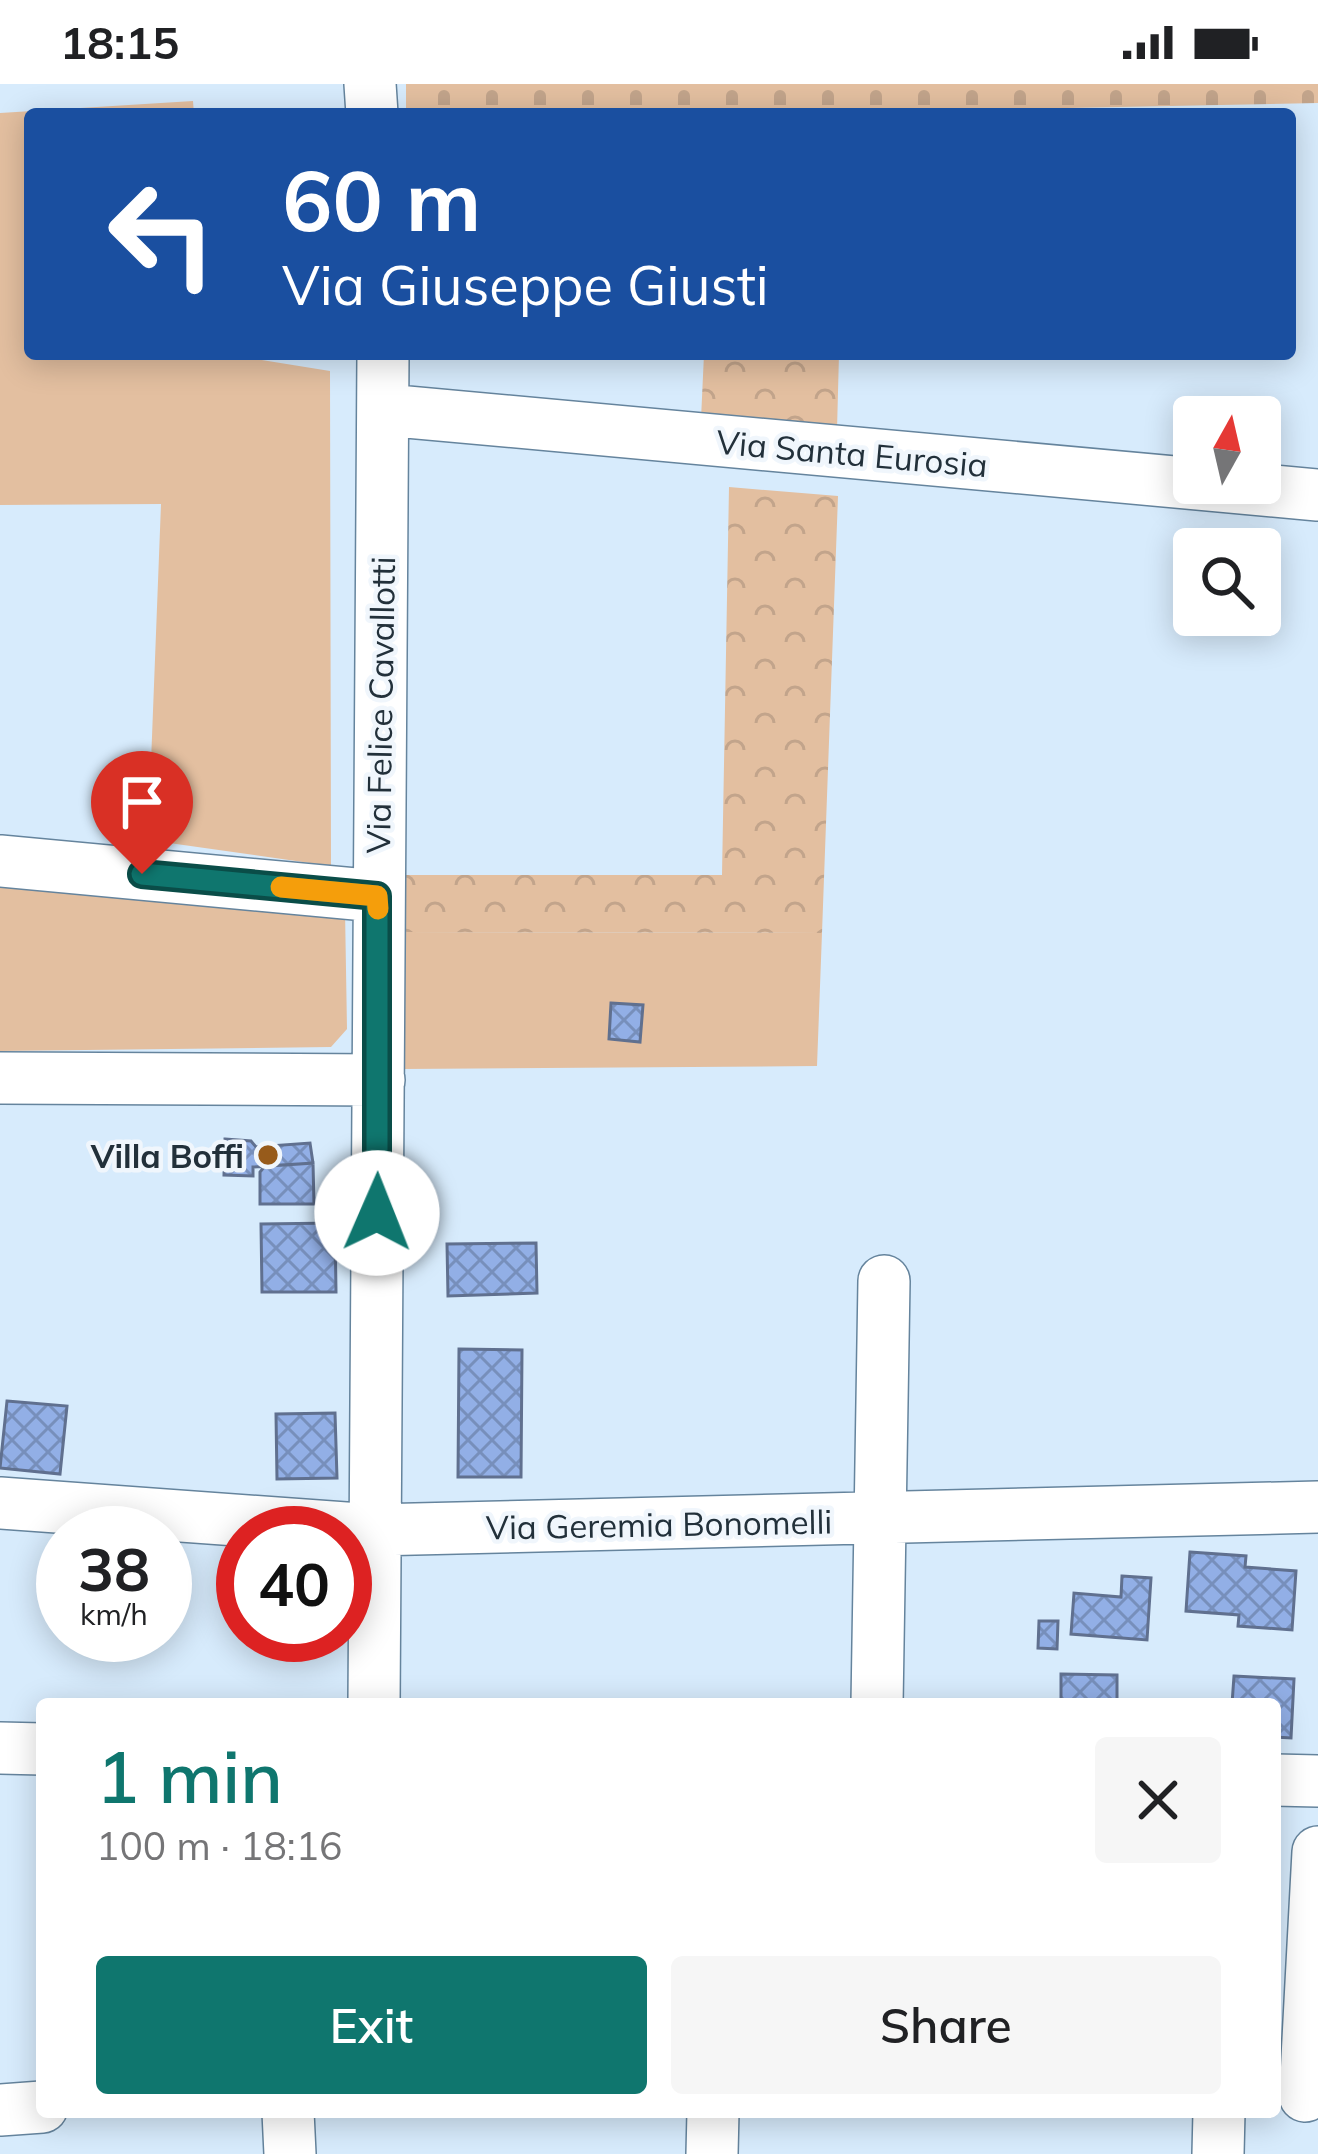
<!DOCTYPE html>
<meta charset="utf-8">
<style>
body{margin:0;font-family:Mulish,sans-serif;background:#f6f6f6;color:#202124;height:100vh;display:flex;flex-direction:column;font-size:45px;white-space:nowrap}
*{box-sizing:border-box;margin:0}
p{font-size:39px;color:#757577}
.icon{flex:none;width:66px;height:66px;fill:none;stroke:currentColor;stroke-width:2;stroke-linecap:round;stroke-linejoin:round}
.map{position:relative;flex:1;overflow:hidden}
.side{position:absolute;left:36px;top:1614px;width:1245px;height:420px;display:flex;flex-direction:column;background:#fff;border-radius:12px;box-shadow:0 6px 30px #0003}
.side>*{flex:none}
.top-card{position:absolute;left:24px;top:24px;width:1272px;height:252px;border-radius:12px;box-shadow:0 6px 30px #0003;background:#1a4fa0;color:#fff;overflow:hidden}
.needle{width:78px;rotate:8deg}
.controls{position:absolute;left:1173px;top:312px;display:grid;gap:24px}
.controls a{display:grid;place-items:center;width:108px;height:108px;border-radius:12px;background:#fff;box-shadow:0 6px 30px #0003;font-size:60px}
.speed{position:absolute;left:36px;top:1422px;display:flex;gap:24px;font-size:60px;font-weight:700;text-align:center}
.speed>*{display:grid;place-content:center;width:156px;height:156px;border-radius:50%;background:#fff;box-shadow:0 6px 30px #0003;line-height:1}
.speed small{font-size:30px;font-weight:400}
.speed .limit{border:18px solid #d22;background:#fff;color:#111}
.pin{position:absolute;display:grid;place-items:center;width:102px;height:102px;color:#fff;margin:-123px -51px;border-radius:50% 50% 50% 0;rotate:-45deg;box-shadow:0 0 12px #0007}
.pin .icon{rotate:45deg}
.me{position:absolute;width:132px;margin:-66px;rotate:1deg;stroke-linejoin:round;filter:drop-shadow(0 0 9px #0008)}
.turn{display:flex;align-items:center;gap:42px;height:252px;padding:0 60px;font-size:54px}
.turn .icon{width:156px;height:156px;stroke-width:2.5}
.turn b{display:block;font-size:84px;line-height:102px}
.round{display:grid;place-items:center;flex:none;width:126px;height:126px;border-radius:12px;background:#f6f6f6}
.overview{display:flex;align-items:center;justify-content:space-between;height:204px;padding:0 60px}
h1{font-size:72px;font-weight:600;line-height:90px;color:#0f766e}
.cta{display:flex;gap:24px;margin-top:auto;padding:24px 60px}
.cta a{flex:1;height:138px;border-radius:12px;background:#0f766e;color:#fff;font-size:48px;font-weight:600;line-height:138px;text-align:center}
.cta a+a{background:#f6f6f6;color:#202124}
.status{display:flex;justify-content:space-between;align-items:center;height:84px;padding:0 60px;background:#fff;direction:ltr}
.status svg{height:33px;fill:currentColor}
.map>svg:first-child{display:block}
.green{fill:#e3bfa0}
.forest{fill:url(#forest-crowns)}
.cemetery{fill:url(#cemetery-stones)}
.building{fill:url(#building-cross-hatch);stroke:#60708f;stroke-width:3}
.lines{fill:none;stroke-linecap:round;stroke-linejoin:round}
.minor-casing{stroke:#65849d;stroke-width:54}
.minor{stroke:#fff;stroke-width:51}
.route-casing{stroke:#0a4d48;stroke-width:30}
.route{stroke:#0f766e;stroke-width:21}
.slow{stroke:#f59e0b;stroke-width:21}
.poi-dot{fill:#975b1b;stroke:#f0f6fc;stroke-width:4.5}
.labels{text-anchor:middle;dominant-baseline:central;stroke-width:9;stroke-linejoin:round;paint-order:stroke}
.street-label{font-size:33px;fill:#22303a;stroke:#f0f6fc}
.poi-label{font-size:33px;font-weight:bold;fill:#22303a;stroke:#f0f6fc;text-anchor:end}
</style>
<div class="status"><b>18:15</b><svg viewBox="0 0 49 12"><path d="M0 12V9h3v3zM5 12V6h3v6zM10 12V3h3v9zM15 12V0h3v12zM26 1h20v11H26zM47 4h2v5h-2z"/></svg></div>
<div class="map">
<svg width="1318" height="2070" viewBox="0 0 1318 2070">
<defs>
<pattern id="forest-crowns" width="20" height="18" patternUnits="userSpaceOnUse" patternTransform="scale(3)"><rect width="20" height="18" fill="#e3bfa0"/><path d="M2 6a3 3 0 1 1 6 0M12 15a3 3 0 1 1 6 0" fill="none" stroke="#c2a48b"/></pattern>
<pattern id="cemetery-stones" width="16" height="16" patternUnits="userSpaceOnUse" patternTransform="scale(3)"><rect width="16" height="16" fill="#e3bfa0"/><path d="M2 7V4a2 2 0 0 1 4 0v3zM10 15v-3a2 2 0 0 1 4 0v3z" fill="#c2a48b"/></pattern>
<pattern id="building-cross-hatch" width="8" height="8" patternUnits="userSpaceOnUse" patternTransform="scale(3)"><rect width="8" height="8" fill="#92afe6"/><path d="M0 0l8 8M0 8l8-8" fill="none" stroke="#778fbb"/></pattern>
</defs>
<rect width="100%" height="100%" fill="#d7ebfc"/>
<!-- green -->
<path class="green" d="M193,17L194,30H30V270H224L330,287L331,782L148,756L161,420L0,421V29Z
M0,796L345,826L347,945L331,963L0,967Z
M401,848L822,849L817,982L401,985Z"/>
<!-- forest -->
<path class="forest" d="M704,270H839L837,346L701,335Z
M729,403L838,412L822,849L401,848L399,791H722Z"/>
<!-- cemetery -->
<path class="cemetery" d="M406,0H1318V19L772,30H406Z"/>
<!-- building -->
<path class="building" d="M611,919L643,921L640,958L609,955Z
M225,1055L251,1057L256,1063L310,1059L313,1079L253,1083V1092L224,1091Z
M313,1079L314,1120H260V1088L265,1082Z
M335,1139L336,1208H262L261,1140Z
M536,1159L537,1209L448,1212L447,1160Z
M459,1265L522,1266L521,1393H458Z
M7,1317L67,1322L60,1390L0,1384Z
M335,1329L337,1394L277,1395L276,1330Z
M1190,1468L1246,1472L1245,1483L1296,1487L1292,1546L1238,1542L1239,1531L1186,1527Z
M1122,1492L1151,1494L1147,1556L1071,1550L1074,1509L1121,1513Z
M1039,1537H1058L1057,1565L1038,1564Z
M1061,1590L1117,1591V1620H1061Z
M1234,1592L1294,1595L1291,1654L1275,1653V1620H1232Z"/>
<g class="lines">
<defs>
<path id="minor" d="M370,0L372,30
M385,326L1318,411
M0,777L377,812
M0,994L379,996
M0,1419L373,1446L1318,1423
M374,1620L383,270
M877,1620L884,1197
M0,1664L42,1665
M1275,1696L1318,1697
M1305,2012L1318,1768
M0,2026L42,2023
M288,2028L290,2070
M712,2070L713,2028
M1218,2070L1219,2028"/>
</defs>
<!-- minor casing -->
<use href="#minor" class="minor-casing"/>
<!-- minor -->
<use href="#minor" class="minor"/>
</g>
<g class="lines">
<defs>
<path id="route" d="M142,790L377,812V1129"/>
</defs>
<!-- route casing -->
<use href="#route" class="route-casing"/>
<!-- route -->
<use href="#route" class="route"/>
<!-- slow -->
<path class="slow" d="M281,803L377,812L378,825"/>
</g>
<!-- markers -->
<circle class="poi-dot" cx="268" cy="1071" r="12"/>
<g class="labels">
<!-- street labels -->
<g class="street-label">
<text transform="translate(852 369) rotate(5)">Via Santa Eurosia</text>
<text transform="translate(380 621) rotate(-89)">Via Felice Cavallotti</text>
<text transform="translate(659 1440) rotate(-1)">Via Geremia Bonomelli</text>
</g>
<!-- poi labels -->
<g class="poi-label">
<text x="244" y="1071">Villa Boffi</text>
</g>
</g>
</svg>
<div class="controls">
<a><svg class="needle" viewBox="-14 -14 28 28"><path d="M0-13l5 13h-10z" fill="#e53935"/><path d="M0 13l5-13h-10z" fill="#757577"/></svg></a>
<a><svg class="icon" aria-label="search" viewBox="0 0 24 24"><circle cx="10" cy="10" r="6"/><path d="M15 15l6 6"/></svg></a>
</div>
<div class="speed"><div>38<small>km/h</small></div><div class="limit">40</div></div>
<div class="pin" style="left:142px;top:790px;background:#d93025"><svg class="icon" aria-label="arrive" viewBox="0 0 24 24"><path d="M6 21V4h12l-3 4 3 4H6"/></svg></div>
<svg class="me" style="left:377px;top:1129px" viewBox="-20 -20 40 40"><circle r="19" fill="#fff"/><path d="M0-13L10 11 0 6-10 11z" fill="#0f766e"/></svg>
<div class="top-card">
<div class="turn"><svg class="icon" aria-label="left" viewBox="0 0 24 24"><path d="M17 20v-9H6M10 6l-5 5 5 5"/></svg><div><b>60 m</b>Via Giuseppe Giusti</div></div>
</div>
<section class="side">
<div class="overview"><div><h1>1 min</h1><p>100 m · 18:16</p></div><a class="round"><svg class="icon" aria-label="close" viewBox="0 0 24 24"><path d="M6 6l12 12M18 6L6 18"/></svg></a></div>
<div class="cta"><a>Exit</a><a>Share</a></div>
</section>
</div>
